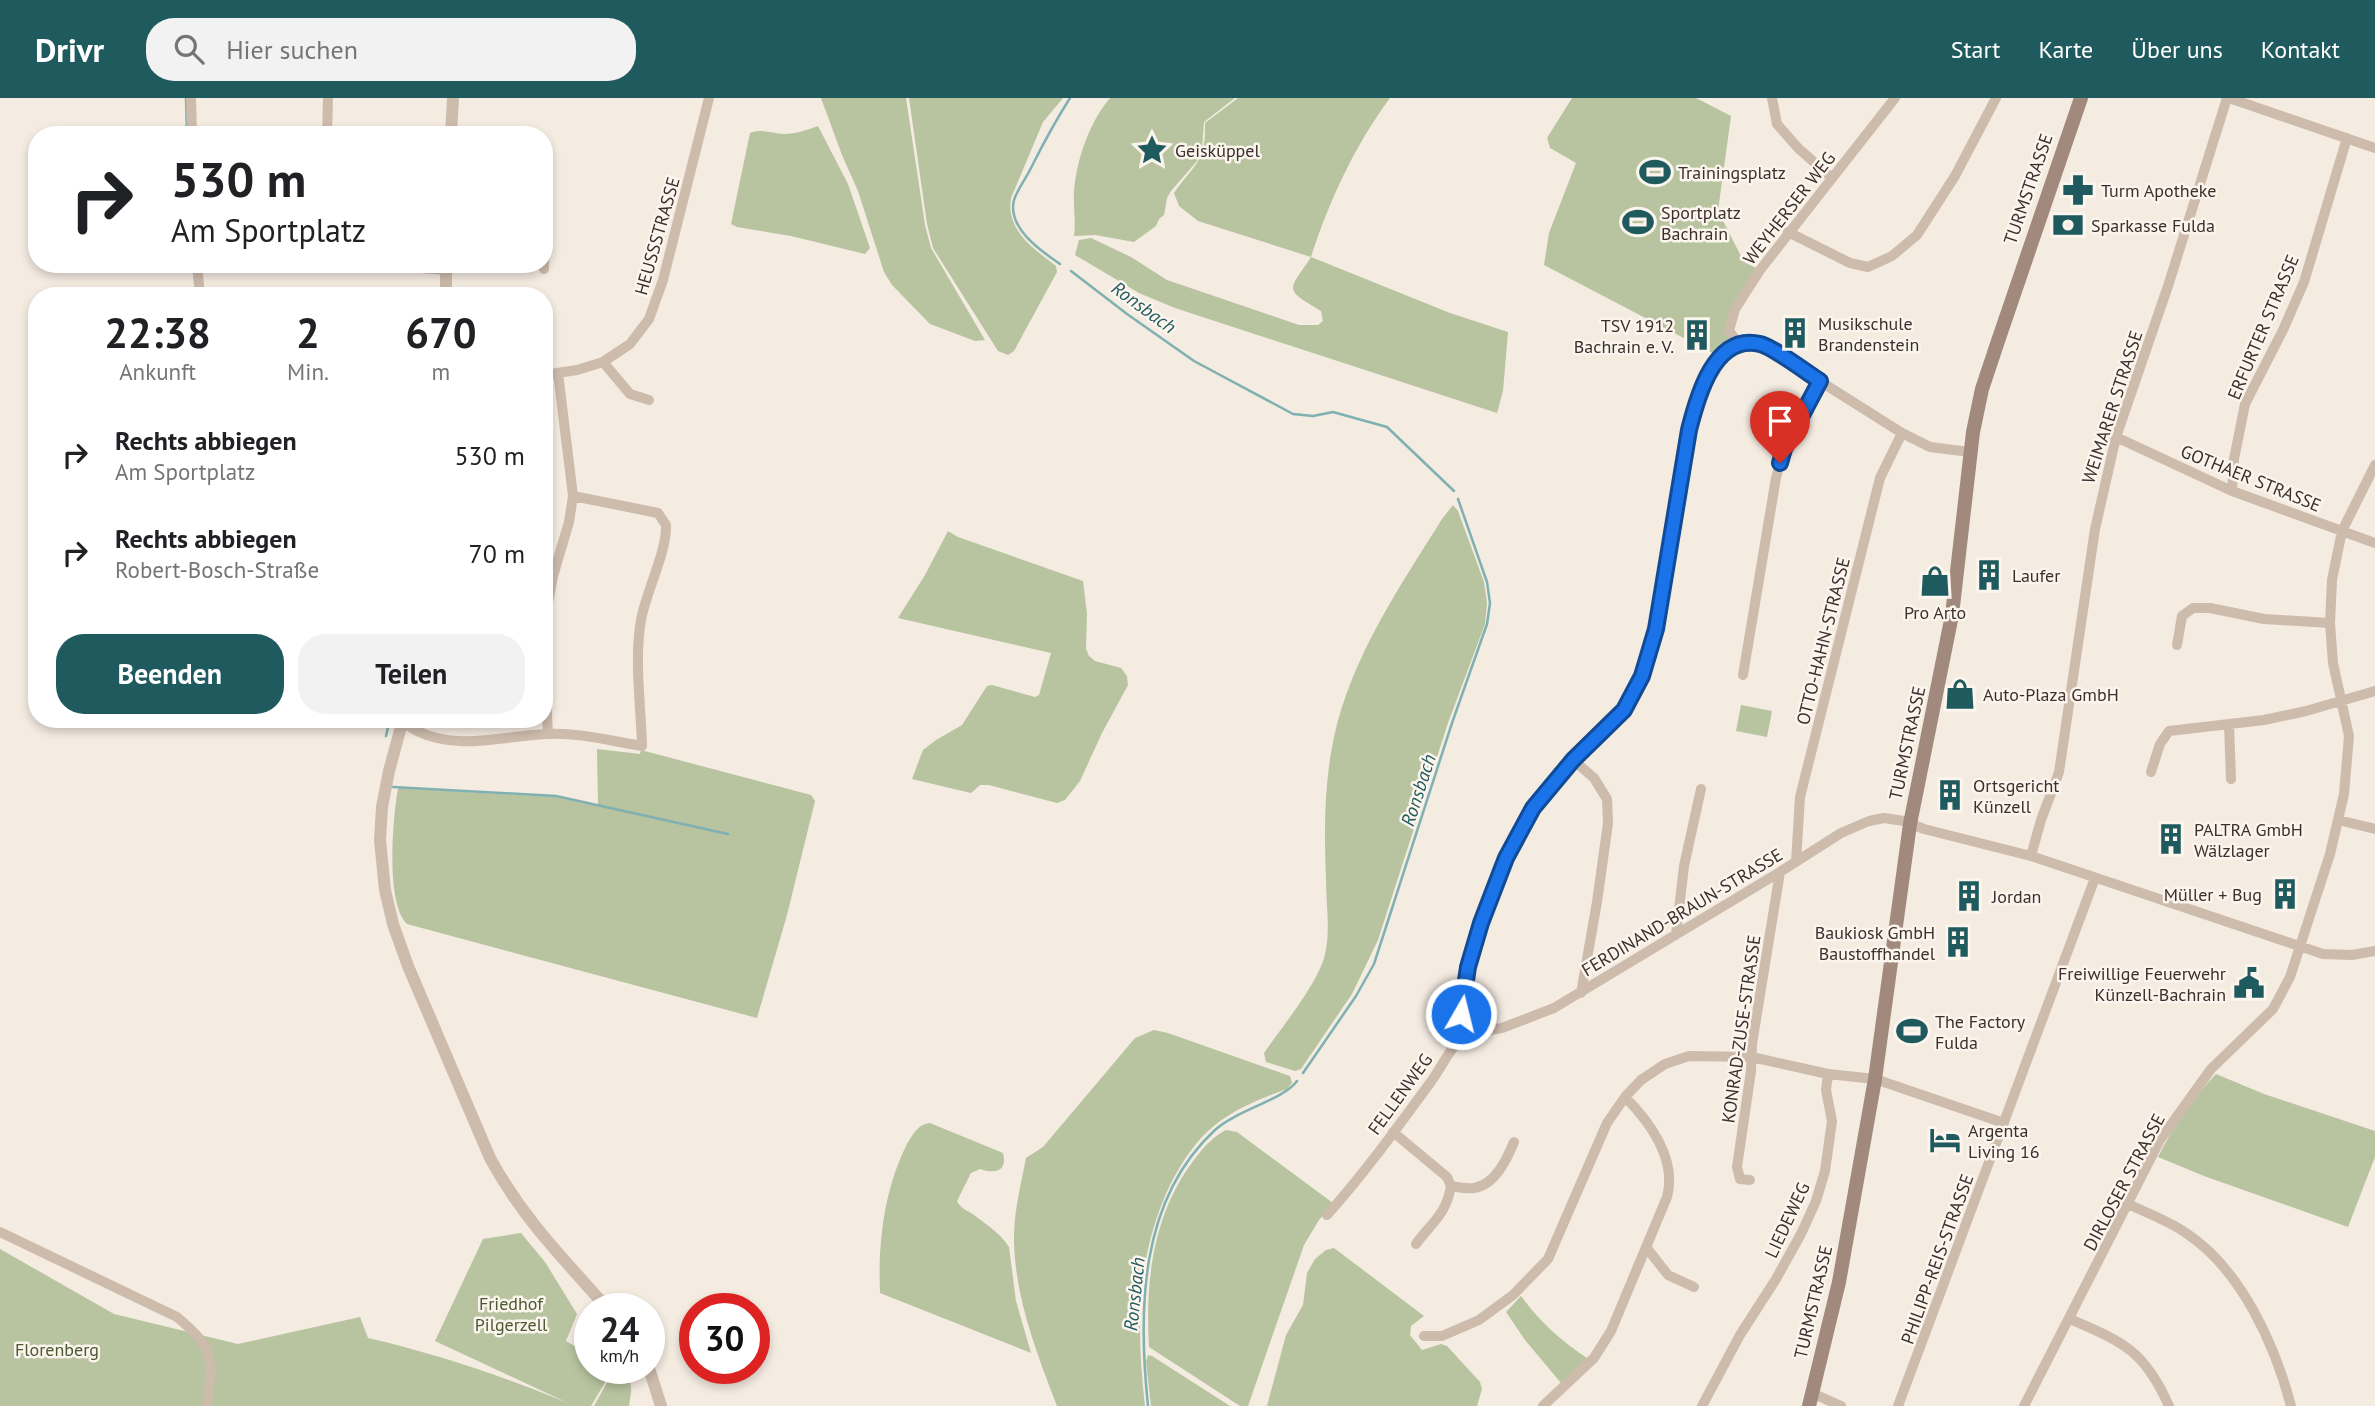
<!DOCTYPE html>
<html lang="de">
<meta charset="utf-8">
<style>
body{margin:0;font-family:"PT Sans",sans-serif;background:#f2f2f2;color:#202124;height:100vh;display:flex;flex-direction:column;font-size:26px;white-space:nowrap}
*{box-sizing:border-box;margin:0}
p{font-size:23px;color:#757577}
.icon{flex:none;width:38px;height:38px;fill:none;stroke:currentColor;stroke-width:2;stroke-linecap:round;stroke-linejoin:round}
.map{position:relative;flex:1;overflow:hidden}
.details{position:absolute;left:28px;top:189px;width:525px;height:441px;display:flex;flex-direction:column;background:#fff;border-radius:28px;box-shadow:0 4px 10px #0003}
.details>*{flex:none}
.hud{position:absolute;left:28px;top:28px;width:525px;height:147px;border-radius:28px;box-shadow:0 4px 10px #0003;background:#fff;color:#202124;overflow:hidden}
.speed{position:absolute;left:574px;top:1195px;display:flex;gap:14px;font-size:35px;font-weight:700;text-align:center}
.speed>*{display:grid;place-content:center;width:91px;height:91px;border-radius:50%;background:#fff;box-shadow:0 4px 10px #0003;line-height:1}
.speed small{font-size:18px;font-weight:400}
.speed .limit{border:10px solid #d22;background:#fff;color:#111}
.pin{position:absolute;display:grid;place-items:center;width:60px;height:60px;color:#fff;margin:-72px -30px;border-radius:50% 50% 50% 0;rotate:-45deg;box-shadow:0 0 7px #0007}
.pin .icon{rotate:45deg}
.me{position:absolute;width:77px;margin:-38px;rotate:8deg;stroke-linejoin:round;filter:drop-shadow(0 0 5px #0008)}
.turn{display:flex;align-items:center;gap:24px;height:147px;padding:0 28px;font-size:32px}
.turn .icon{width:91px;height:91px;stroke-width:2.5}
.turn b{display:block;font-size:49px;line-height:60px}
.eta{display:flex;justify-content:space-evenly;align-items:center;height:119px;text-align:center}
.eta b{font-size:42px;font-weight:600;line-height:49px}
.cta{display:flex;gap:14px;margin-top:auto;padding:14px 28px}
.cta a{flex:1;height:80px;border-radius:28px;background:#1f5a5e;color:#fff;font-size:28px;font-weight:600;line-height:80px;text-align:center}
.cta a+a{background:#f2f2f2;color:#202124}
ul{padding:0;list-style:none}
li{display:flex;align-items:center;gap:21px;height:98px;padding:0 28px}
li div{flex:1}
li b{display:block;font-size:26px}
li em{font-style:normal}
header{display:flex;align-items:center;gap:42px;box-sizing:border-box;height:98px;padding:0 35px;background:#1f5a5e;color:#fff}
header strong{font-size:33px}
nav{display:flex;gap:38px;margin-inline-start:auto;font-size:24px}
.search{width:490px;height:63px;background:#f2f2f2;display:flex;align-items:center;gap:18px;box-sizing:border-box;padding:0 24px;border-radius:28px;color:#757577;font-size:26px}
.map>svg:first-child{display:block}
.green{fill:#b8c4a0}
.lines{fill:none;stroke-linecap:round;stroke-linejoin:round}
.stream{stroke:#7fb0b2;stroke-width:2.5}
.minor{stroke:#cdbbac;stroke-width:10}
.tertiary{stroke:#cdbbac;stroke-width:12}
.secondary{stroke:#a18a7d;stroke-width:14}
.route-casing{stroke:#114b97;stroke-width:18}
.route{stroke:#1a73e8;stroke-width:12}
.labels{text-anchor:middle;dominant-baseline:central;stroke-width:5;stroke-linejoin:round;paint-order:stroke}
.poi-label{font-size:18px;fill:#3b302b;stroke:#fbf5ee;text-anchor:start}
.street-label{font-size:18px;fill:#3b302b;stroke:#fbf5ee}
.park-label{font-size:18px;fill:#4a5a2e;stroke:#fbf5ee}
.water-label{font-size:19px;font-style:italic;fill:#1f5a5e;stroke:#fbf5ee}
</style>
<header>
<strong>Drivr</strong>
<div class="search"><svg class="icon" aria-label="search" viewBox="0 0 24 24"><circle cx="10" cy="10" r="6"/><path d="M15 15l6 6"/></svg>Hier suchen</div>
<nav><a>Start</a><a>Karte</a><a>Über uns</a><a>Kontakt</a></nav>
</header>
<div class="map">
<svg width="2375" height="1308" viewBox="0 0 2375 1308">
<rect width="100%" height="100%" fill="#f4ebe1"/>
<!-- green -->
<path class="green" d="M821,0H906L925,127L931,150L985,242L975,243L930,226L892,187L884,174L858,93L842,57Z
M909,0H1063L1043,24L1011,100C1006,133 1033,150 1056,168L1057,174L1014,253L1008,257L998,253L933,150L927,126Z
M1110,0H1235L1204,24L1202,51L1197,63L1171,93L1167,100L1164,117L1159,121L1156,128L1134,144L1095,137L1074,138C1076,123 1073,108 1074,93C1077,61 1089,25 1110,0Z
M1238,0H1390C1355,47 1329,103 1311,159L1450,215L1508,234L1503,293L1497,315L1175,210L1139,195L1075,157L1079,142L1091,140L1131,159L1167,182L1299,227H1318L1323,223L1321,213C1283,190 1288,194 1311,159L1198,123L1179,108L1174,95C1194,66 1206,65 1205,25Z
M1572,0H1696L1731,18L1718,113L1744,164L1760,172L1730,224L1739,246L1720,259L1544,167L1549,135L1576,65L1550,50L1547,40Z
M818,28L848,86L870,150L865,156L791,138L737,129L731,126L750,35C762,30 772,36 784,36C796,36 807,32 818,28Z
M1453,407L1458,413L1484,484L1487,505L1485,526L1448,625L1378,842L1352,896L1301,971L1295,973L1266,964L1264,955C1281,930 1311,894 1322,866C1332,840 1326,810 1326,782C1324,735 1324,685 1334,639C1352,558 1399,490 1442,421Z
M948,433L958,439L1083,483L1087,516L1086,551L1089,558L1095,563L1121,570L1127,578L1128,587L1102,635L1080,683L1065,702L1057,705L989,687H980L971,695L912,681L923,652L936,642L962,627L987,588L992,587L1035,599L1039,597L1051,555L898,520L925,477Z
M1741,607L1772,613L1767,639L1736,633Z
M597,651L640,656L641,652L811,697L815,703L787,817L757,920L407,826C385,805 393,719 398,690L556,699L598,708Z
M1154,932L1168,935L1290,978L1292,985L1287,991C1262,1000 1237,1010 1215,1027C1196,1042 1181,1065 1170,1087C1136,1159 1136,1230 1145,1308H1057C1036,1253 1013,1195 1014,1135C1015,1109 1021,1086 1026,1060L1043,1049L1135,940Z
M2216,976L2264,996L2375,1033V1059L2348,1129L2204,1078L2158,1059C2173,1029 2193,1000 2216,976Z
M930,1025L1003,1055C1008,1074 994,1076 980,1071L971,1075L957,1103C961,1111 967,1112 974,1117C986,1126 1001,1136 1009,1149L1016,1203L1031,1255L880,1195C878,1144 884,1092 907,1046C913,1036 918,1026 930,1025Z
M1226,1032L1237,1034L1333,1105L1319,1122L1304,1147L1248,1308H1240L1149,1249C1145,1184 1153,1115 1194,1062C1203,1050 1212,1039 1226,1032Z
M521,1135L545,1164L577,1216L566,1243L590,1257V1270L613,1271L591,1308H0V1151L114,1216L238,1246L360,1219L368,1240C437,1256 503,1278 568,1305L435,1243L483,1141Z
M1334,1150L1424,1218L1411,1228L1410,1237L1422,1252L1441,1246L1447,1248L1480,1284L1482,1291L1477,1308H1267L1286,1237L1303,1207L1307,1175L1315,1161L1326,1152Z
M1521,1198C1540,1224 1561,1243 1587,1260L1561,1285L1525,1242L1506,1214Z
M1148,1257L1152,1258L1230,1308H1151L1146,1264Z
M614,1272C635,1282 632,1287 629,1308H594Z"/>
<g class="lines">
<!-- stream -->
<path class="stream" d="M186,0L187,37
M1060,166C1041,153 1007,130 1014,102C1018,90 1027,79 1032,68C1044,44 1056,22 1070,0
M1071,173L1127,216L1194,263L1293,316L1313,318L1333,314L1387,329L1454,393
M386,621L389,625L386,638
M393,689L556,698L728,736
M1303,975L1356,898L1374,866L1452,625L1487,526L1490,505L1487,484L1458,401
M1148,1308C1138,1213 1139,1102 1215,1032C1237,1012 1283,1002 1297,983"/>
<!-- minor -->
<path class="minor" d="M191,0L192,37
M1772,0L1777,26L1798,50L1832,80
M2229,0L2375,50
M327,37L328,0
M1788,134L1850,165L1868,169L1892,158L1917,137L1955,78L1996,0
M197,166L200,198
M370,166L446,172
M544,171L546,96L544,88
M1739,246L1729,233L1735,211L1760,172L1895,0
M603,264L630,296L649,302
M544,277L577,272L603,264L630,246L649,221L663,182L709,0
M2116,339L2232,393L2375,445
M2232,393L2234,361L2245,306L2283,232L2304,184L2347,40
M2177,547L2182,518L2193,510H2210L2264,521L2330,525
M1743,577L1776,380L1784,350L1820,283
M399,621C405,625 411,630 417,633C459,653 502,638 546,636C578,634 611,643 642,648C641,609 634,561 641,522C646,493 667,454 666,427L658,415L573,398
M2229,626L2231,681
M548,636L544,555L547,510L553,478L569,424L573,398L558,275
M1573,662L1594,680L1607,701L1608,725L1597,804L1581,895
M2151,674L2160,646L2169,633L2264,622L2306,613L2375,593
M2338,722L2375,731
M2031,758L2041,722L2059,674L2095,431L2116,339L2168,188L2227,0
M1796,764L1800,699L1880,380L1902,335
M1676,837L1684,768L1701,691
M1468,933L1462,924L1461,916L1468,869L1481,825L1506,760L1533,710L1573,662L1624,612L1642,578L1656,531L1689,333C1696,303 1706,257 1740,246C1746,244 1755,245 1761,246L1902,335L1930,349L1970,354
M1468,933L1478,934L1502,930L1554,910L1780,774L1841,735L1869,723L1884,720L1904,723L1924,731L2031,758L2323,856L2352,857L2375,853
M1393,1034L1447,1079L1451,1088C1458,1089 1467,1091 1474,1090C1495,1087 1507,1061 1514,1044
M1750,1082L1740,1081L1737,1069L1751,973L1752,946L1780,774
M2128,1106C2147,1115 2169,1123 2186,1135C2241,1171 2275,1247 2291,1308
M1327,1117C1364,1076 1397,1030 1430,985C1443,967 1451,948 1468,933
M0,1134L177,1219C215,1251 213,1260 207,1308
M1416,1146C1432,1124 1446,1117 1451,1088
M1646,1149L1668,1177L1694,1189
M2070,1221C2123,1244 2144,1252 2169,1308
M1424,1238H1442L1479,1222L1513,1197L1548,1161L1607,1025L1625,999L1641,982L1665,966L1689,958L1752,959L1828,976
M1812,1295L1841,1308
M1543,1308L1594,1260L1611,1233L1667,1099C1677,1062 1651,1025 1625,999
M1702,1308L1740,1237L1776,1181L1801,1136L1816,1103L1825,1073L1832,1023L1826,992L1828,976L1875,981L2004,1025
M1898,1308L2095,780
M2024,1308L2160,1042L2211,971L2273,911L2290,879L2330,756L2344,696L2349,638L2333,565L2330,525L2332,482L2342,433L2375,367"/>
<!-- tertiary -->
<path class="tertiary" d="M451,37L453,0
M446,198V166
M403,621L389,673L382,709L380,742L385,792L393,826L408,868L490,1060C523,1121 563,1160 608,1211
M649,1270L661,1308"/>
<!-- secondary -->
<path class="secondary" d="M1809,1308L1839,1184L1875,981L1910,726L1952,517L1973,334L1982,291L1998,243L2081,0"/>
</g>
<g class="lines">
<defs>
<path id="route" d="M1461,916L1468,869L1481,825L1506,760L1533,710L1573,662L1624,612L1642,578L1656,531L1689,332C1697,300 1714,235 1760,246C1773,249 1806,274 1820,283L1784,351L1780,365"/>
</defs>
<!-- route casing -->
<use href="#route" class="route-casing"/>
<!-- route -->
<use href="#route" class="route"/>
</g>
<!-- icons -->
<defs>
<symbol id="sight-bare" viewBox="-9 -9 18 18"><path d="M0-6L1.8-2.2L6-1.7L2.9 1.2L3.7 5.4L0 3.3L-3.7 5.4L-2.9 1.2L-6-1.7L-1.8-2.2Z" fill="#1f5a5e" stroke="#fbf5ee" stroke-width="2.5" paint-order="stroke"/></symbol>
<symbol id="stadium-bare" viewBox="-9 -9 18 18"><path d="M0-5a6.5 5 0 1 0 0 10a6.5 5 0 1 0 0-10ZM-3.5-1.8h7v3.6h-7Z" fill="#1f5a5e" stroke="#fbf5ee" stroke-width="2.5" paint-order="stroke"/></symbol>
<symbol id="pharmacy-bare" viewBox="-9 -9 18 18"><path d="M-2-6h4v4h4v4h-4v4h-4v-4h-4v-4h4Z" fill="#1f5a5e" stroke="#fbf5ee" stroke-width="2.5" paint-order="stroke"/></symbol>
<symbol id="bank-bare" viewBox="-9 -9 18 18"><path d="M-6-4H6V4H-6ZM0-2.3a2.3 2.3 0 1 0 0 4.6a2.3 2.3 0 1 0 0-4.6Z" fill="#1f5a5e" stroke="#fbf5ee" stroke-width="2.5" paint-order="stroke"/></symbol>
<symbol id="building-bare" viewBox="-9 -9 18 18"><path d="M-4-6H4V6H1V3H-1V6H-4ZM-2.5-4.3h1.7v1.8h-1.7ZM.8-4.3h1.7v1.8H.8ZM-2.5-1h1.7V.8h-1.7ZM.8-1h1.7V.8H.8Z" fill="#1f5a5e" stroke="#fbf5ee" stroke-width="2.5" paint-order="stroke"/></symbol>
<symbol id="shop-bare" viewBox="-9 -9 18 18"><path d="M-5-2.5h2.3a2.7 3.5 0 0 1 5.4 0H5L5.5 6h-11ZM-1.5-2.5h3a1.5 2.3 0 0 0-3 0Z" fill="#1f5a5e" stroke="#fbf5ee" stroke-width="2.5" paint-order="stroke"/></symbol>
<symbol id="civic-bare" viewBox="-9 -9 18 18"><path d="M-.6-6.5H3V-4.5H.6V-3L4-1V1h2V6H-6V1h2V-1L-.6-3ZM-1.2 2.5V6h2.4V2.5Z" fill="#1f5a5e" stroke="#fbf5ee" stroke-width="2.5" paint-order="stroke"/></symbol>
<symbol id="hotel-bare" viewBox="-9 -9 18 18"><path d="M-6-4.5h1.5V1H6V5H4.5V3h-9V5H-6ZM-4 0a1.8 1.8 0 1 1 3.6 0ZM.5 0V-2.5h3Q6-2.5 6 0Z" fill="#1f5a5e" stroke="#fbf5ee" stroke-width="2.5" paint-order="stroke"/></symbol>
</defs>
<g fill-rule="evenodd">
<use href="#sight-bare" x="1130" y="30" width="44" height="44"/>
<use href="#stadium-bare" x="1633" y="52" width="44" height="44"/>
<use href="#pharmacy-bare" x="2056" y="70" width="44" height="44"/>
<use href="#stadium-bare" x="1616" y="102" width="44" height="44"/>
<use href="#bank-bare" x="2046" y="105" width="44" height="44"/>
<use href="#building-bare" x="1773" y="213" width="44" height="44"/>
<use href="#building-bare" x="1675" y="215" width="44" height="44"/>
<use href="#building-bare" x="1967" y="455" width="44" height="44"/>
<use href="#shop-bare" x="1913" y="461" width="44" height="44"/>
<use href="#shop-bare" x="1938" y="574" width="44" height="44"/>
<use href="#building-bare" x="1928" y="675" width="44" height="44"/>
<use href="#building-bare" x="2149" y="719" width="44" height="44"/>
<use href="#building-bare" x="2263" y="774" width="44" height="44"/>
<use href="#building-bare" x="1947" y="776" width="44" height="44"/>
<use href="#building-bare" x="1936" y="822" width="44" height="44"/>
<use href="#civic-bare" x="2227" y="863" width="44" height="44"/>
<use href="#stadium-bare" x="1890" y="911" width="44" height="44"/>
<use href="#hotel-bare" x="1923" y="1020" width="44" height="44"/>
</g>
<g class="labels">
<!-- poi labels -->
<g class="poi-label">
<text x="1175" y="52">Geisküppel</text>
<text x="1678" y="74">Trainingsplatz</text>
<text x="2101" y="92">Turm Apotheke</text>
<text x="1661" y="114">Sportplatz<tspan x="1661" dy="21">Bachrain</tspan></text>
<text x="2091" y="127">Sparkasse Fulda</text>
<text x="1818" y="225">Musikschule<tspan x="1818" dy="21">Brandenstein</tspan></text>
<text x="1674" y="227" text-anchor="end">TSV 1912<tspan x="1674" dy="21">Bachrain e. V.</tspan></text>
<text x="2012" y="477">Laufer</text>
<text x="1935" y="514" text-anchor="middle">Pro Arto</text>
<text x="1983" y="596">Auto-Plaza GmbH</text>
<text x="1973" y="687">Ortsgericht<tspan x="1973" dy="21">Künzell</tspan></text>
<text x="2194" y="731">PALTRA GmbH<tspan x="2194" dy="21">Wälzlager</tspan></text>
<text x="2262" y="796" text-anchor="end">Müller + Bug</text>
<text x="1992" y="798">Jordan</text>
<text x="1935" y="834" text-anchor="end">Baukiosk GmbH<tspan x="1935" dy="21">Baustoffhandel</tspan></text>
<text x="2226" y="875" text-anchor="end">Freiwillige Feuerwehr<tspan x="2226" dy="21">Künzell-Bachrain</tspan></text>
<text x="1935" y="923">The Factory<tspan x="1935" dy="21">Fulda</tspan></text>
<text x="1968" y="1032">Argenta<tspan x="1968" dy="21">Living 16</tspan></text>
</g>
<!-- street labels -->
<g class="street-label">
<text transform="translate(2028 91) rotate(-71)">TURMSTRASSE</text>
<text transform="translate(1789 110) rotate(-52)">WEYHERSER WEG</text>
<text transform="translate(657 138) rotate(-74)">HEUSSSTRASSE</text>
<text transform="translate(2263 229) rotate(-67)">ERFURTER STRASSE</text>
<text transform="translate(2112 309) rotate(-72)">WEIMARER STRASSE</text>
<text transform="translate(2251 380) rotate(22)">GOTHAER STRASSE</text>
<text transform="translate(1823 543) rotate(-76)">OTTO-HAHN-STRASSE</text>
<text transform="translate(1907 645) rotate(-78)">TURMSTRASSE</text>
<text transform="translate(1682 814) rotate(-31)">FERDINAND-BRAUN-STRASSE</text>
<text transform="translate(1741 931) rotate(-82)">KONRAD-ZUSE-STRASSE</text>
<text transform="translate(1400 996) rotate(-54)">FELLENWEG</text>
<text transform="translate(2124 1084) rotate(-62)">DIRLOSER STRASSE</text>
<text transform="translate(1787 1122) rotate(-65)">LIEDEWEG</text>
<text transform="translate(1937 1161) rotate(-70)">PHILIPP-REIS-STRASSE</text>
<text transform="translate(1813 1204) rotate(-77)">TURMSTRASSE</text>
</g>
<!-- park labels -->
<g class="park-label">
<text x="511" y="1205">Friedhof<tspan x="511" dy="21">Pilgerzell</tspan></text>
<text x="57" y="1251">Florenberg</text>
</g>
<!-- water labels -->
<g class="water-label">
<text transform="translate(1144 209) rotate(36)">Ronsbach</text>
<text transform="translate(1418 692) rotate(-72)">Ronsbach</text>
<text transform="translate(1134 1196) rotate(-84)">Ronsbach</text>
</g>
</g>
</svg>
<div class="speed"><div>24<small>km/h</small></div><div class="limit">30</div></div>
<div class="pin" style="left:1780px;top:365px;background:#d93025"><svg class="icon" aria-label="arrive" viewBox="0 0 24 24"><path d="M6 21V4h12l-3 4 3 4H6"/></svg></div>
<svg class="me" style="left:1461px;top:916px" viewBox="-20 -20 40 40"><circle r="17" fill="#1a73e8" stroke="#fff" stroke-width="3"/><path d="M0-11L8 9 0 5-8 9z" fill="#fff"/></svg>
<div class="hud">
<div class="turn"><svg class="icon" aria-label="right" viewBox="0 0 24 24"><path d="M7 20v-9h11M14 6l5 5-5 5"/></svg><div><b>530 m</b>Am Sportplatz</div></div>
</div>
<section class="details">
<div class="eta">
<div><b>22:38</b><p>Ankunft</p></div>
<div><b>2</b><p>Min.</p></div>
<div><b>670</b><p>m</p></div>
</div>
<ul>
<li><svg class="icon" aria-label="right" viewBox="0 0 24 24"><path d="M7 20v-9h11M14 6l5 5-5 5"/></svg><div><b>Rechts abbiegen</b><p>Am Sportplatz</p></div><em>530 m</em></li>
<li><svg class="icon" aria-label="right" viewBox="0 0 24 24"><path d="M7 20v-9h11M14 6l5 5-5 5"/></svg><div><b>Rechts abbiegen</b><p>Robert-Bosch-Straße</p></div><em>70 m</em></li>
</ul>
<div class="cta"><a>Beenden</a><a>Teilen</a></div>
</section>
</div>
